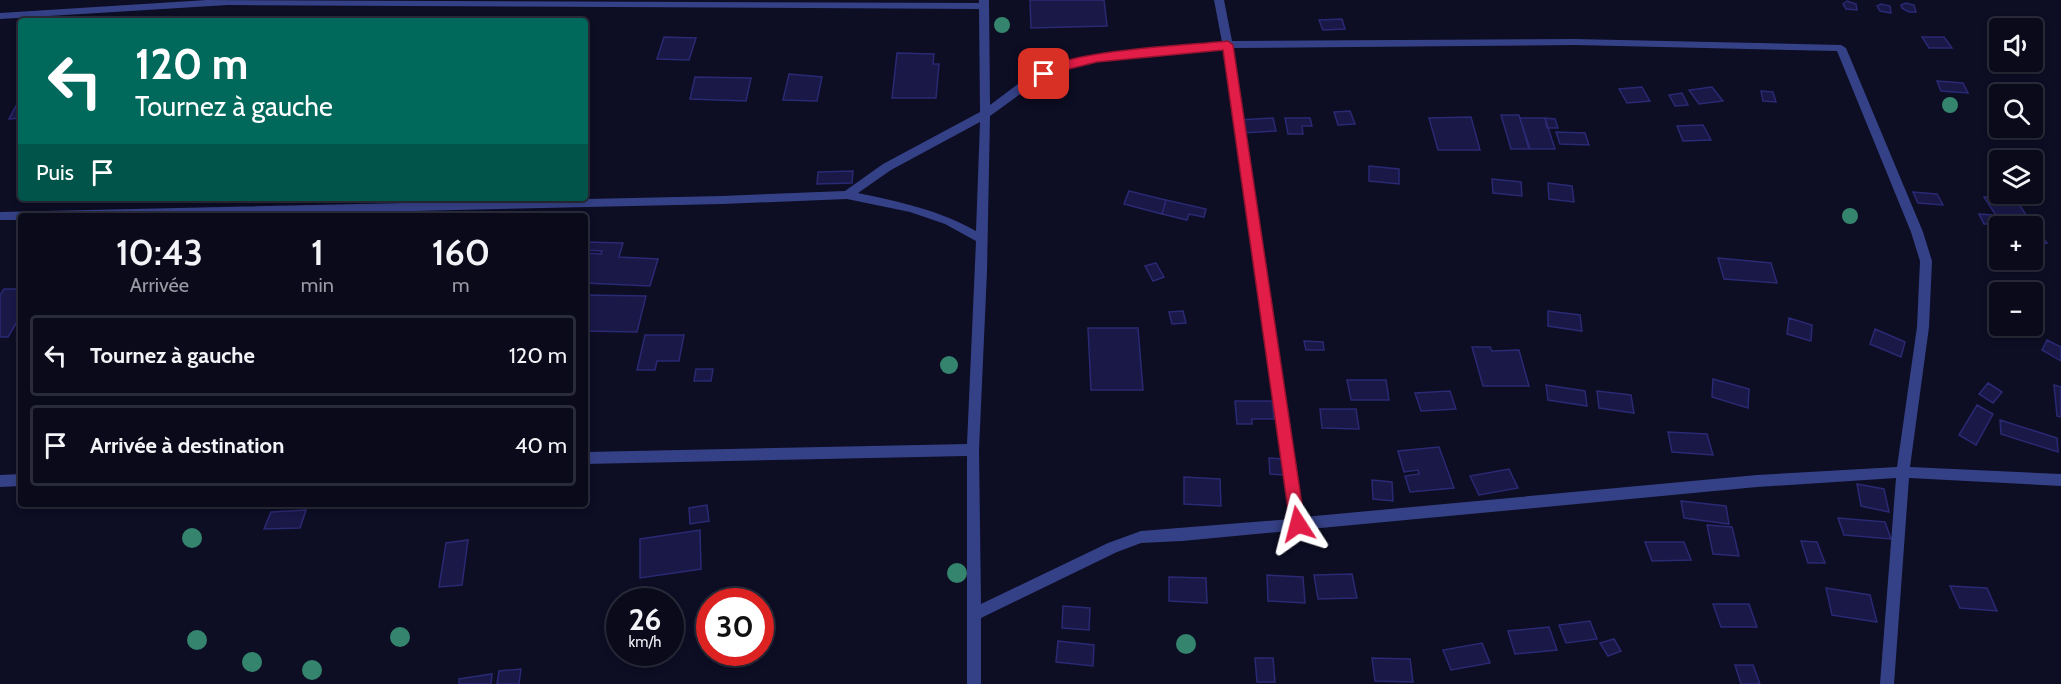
<!DOCTYPE html>
<html lang="fr">
<meta charset="utf-8">
<style>
body{margin:0;font-family:Cabin,sans-serif;background:#181828;color:#f1f3f6;height:100vh;display:flex;flex-direction:column;font-size:22px;white-space:nowrap}
*{box-sizing:border-box;margin:0}
p{font-size:20px;color:#999aa3}
.icon{flex:none;width:33px;height:33px;fill:none;stroke:currentColor;stroke-width:2;stroke-linecap:round;stroke-linejoin:round}
.map{position:relative;flex:1;overflow:hidden}
.panel{position:absolute;left:18px;top:213px;width:570px;height:294px;display:flex;flex-direction:column;background:#0a0a1b;border-radius:6px;box-shadow:0 3px 9px #0003,0 0 0 2px #2a2b3a}
.panel>*{flex:none}
.top-card{position:absolute;left:18px;top:18px;width:570px;height:183px;border-radius:6px;box-shadow:0 3px 9px #0003,0 0 0 2px #2a2b3a;background:#00695c;color:#fff;overflow:hidden}
.buttons{position:absolute;left:1989px;top:18px;display:grid;gap:12px}
.buttons a{display:grid;place-items:center;width:54px;height:54px;border-radius:6px;background:#0a0a1b;box-shadow:0 3px 9px #0003,0 0 0 2px #2a2b3a;font-size:30px}
.speed{position:absolute;left:606px;top:588px;display:flex;gap:12px;font-size:30px;font-weight:700;text-align:center}
.speed>*{display:grid;place-content:center;width:78px;height:78px;border-radius:50%;background:#0a0a1b;box-shadow:0 3px 9px #0003,0 0 0 2px #2a2b3a;line-height:1}
.speed small{font-size:15px;font-weight:400}
.speed .limit{border:9px solid #d22;background:#fff;color:#111}
.pin{position:absolute;display:grid;place-items:center;width:51px;height:51px;color:#fff;margin:-26px;border-radius:12px;box-shadow:0 3px 9px #0006}
.me{position:absolute;width:66px;margin:-33px;rotate:351deg;stroke-linejoin:round;filter:drop-shadow(0 0 4px #0008)}
.turn{display:flex;align-items:center;gap:21px;height:126px;padding:0 18px;font-size:27px}
.turn .icon{width:78px;height:78px;stroke-width:2.5}
.turn b{display:block;font-size:42px;line-height:51px}
.then{display:flex;align-items:center;height:57px;padding:0 18px;background:#0003;gap:12px;font-size:22px}
.eta{display:flex;justify-content:space-evenly;align-items:center;height:102px;text-align:center}
.eta b{font-size:36px;font-weight:600;line-height:42px}
ul{padding:0;list-style:none}
li{display:flex;align-items:center;gap:18px;height:81px;margin:0 12px 9px;padding:0 6px;border:3px solid #2a2b3a;border-radius:6px}
li div{flex:1}
li b{display:block;font-size:22px}
li em{font-style:normal}
.map>svg:first-child{display:block}
.building{fill:#191846;stroke:#2a2973;stroke-width:1.5}
.lines{fill:none;stroke-linecap:round;stroke-linejoin:round}
.street{fill:#354186;fill-rule:evenodd}
.tree{fill:#35846d}
.route{fill:#e11d48;stroke:#92132f;stroke-width:1.5}
</style>
<div class="map">
<svg width="2061" height="684" viewBox="0 0 2061 684">
<rect width="100%" height="100%" fill="#0d0d24"/>
<!-- building -->
<path class="building" d="M1030,0H1104L1107,26L1031,28Z
M1847,1L1856,4L1857,10L1846,9L1843,4Z
M1906,3L1914,5L1916,12H1909L1902,8L1901,5Z
M1881,4L1890,6L1891,13L1880,11L1877,6Z
M1342,19L1345,29L1323,30L1319,20Z
M664,37L696,38L689,60L657,59Z
M1922,37H1944L1952,48H1929Z
M897,53L934,54L933,64H939L936,98H892Z
M789,74L822,77L817,101L783,100Z
M695,77L751,78L746,101L690,99Z
M1937,81L1963,83L1968,93L1941,91Z
M1642,87L1650,101L1627,103L1619,89Z
M1712,87L1723,101L1699,104L1689,90Z
M1761,91L1773,92L1776,102L1763,101Z
M1682,93L1688,105L1675,106L1669,95Z
M16,106H21V118L9,119Z
M1350,111L1355,124L1338,125L1334,112Z
M1501,115H1519L1529,149H1511Z
M1471,117L1480,150H1438L1429,118Z
M1273,118L1276,131L1242,133L1239,120Z
M1285,118H1310L1312,126H1302L1303,134H1288Z
M1520,118H1545L1555,149H1530Z
M1545,118L1555,119L1558,128H1547Z
M1703,125L1711,140L1683,141L1677,126Z
M1556,132L1585,133L1589,145L1560,144Z
M1369,166L1399,169V184L1369,181Z
M853,171L852,183L817,184L818,172Z
M1492,179L1521,182L1522,196L1493,193Z
M1548,183L1572,186L1574,202L1549,199Z
M1129,191L1166,200L1162,214L1124,204Z
M1913,192L1937,194L1943,205L1918,203Z
M1984,197H2014L2029,219L1999,220Z
M1166,200L1206,209L1204,217L1189,214L1187,220L1162,214Z
M1979,214L1992,215L1996,224H1984Z
M2032,230H2038L2047,243L2032,244Z
M587,242L623,243L619,257L658,259L650,286L585,283L587,253L601,254L602,251L585,250Z
M1718,258L1771,263L1777,283L1724,279Z
M1156,263L1164,277L1153,281L1145,266Z
M4,289H21V315L8,337H0V295Z
M585,295L646,296L637,332L585,331Z
M1183,311L1186,323L1172,324L1169,312Z
M1548,311L1580,315L1582,331L1548,326Z
M1789,318L1812,325L1811,341L1787,334Z
M1088,328H1138L1143,390H1091Z
M1875,329L1905,342L1901,357L1870,344Z
M645,335H684L679,361H657L655,370H637Z
M2047,340L2061,347V361L2042,350Z
M1304,341L1323,342L1324,350H1306Z
M1472,347H1490L1492,351L1519,350L1529,386H1483Z
M696,369H713L711,381H694Z
M1713,379L1749,389L1748,408L1712,397Z
M1347,380H1386L1389,400H1351Z
M1988,383L2002,392L1993,403L1979,394Z
M1546,385L1585,391L1587,406L1548,400Z
M2054,385L2061,387V417L2057,416Z
M1450,391L1456,409L1421,411L1415,393Z
M1597,391L1631,395L1634,413L1599,408Z
M1235,401H1272L1274,419H1252V424H1237Z
M1977,405L1993,414L1976,445L1959,435Z
M1320,409H1356L1359,429L1322,428Z
M2000,420L2057,438L2058,452L2001,434Z
M1668,432L1707,434L1713,455L1672,452Z
M1439,447L1454,488L1410,492L1405,476L1419,474L1418,470L1404,472L1398,451Z
M1269,458L1283,459V475L1270,474Z
M1509,469L1518,488L1479,495L1470,476Z
M1184,477L1220,479L1221,506L1184,504Z
M1372,480L1392,482L1393,501L1373,499Z
M1857,484L1884,489L1889,512L1861,506Z
M1681,501L1726,506L1729,524L1684,518Z
M707,505L709,521L690,524L689,508Z
M306,510L300,528L264,529L271,512Z
M1838,518L1885,522L1891,539L1844,535Z
M1707,525L1732,527L1739,556L1713,554Z
M700,530L701,569L640,578V539Z
M468,540L462,585L439,587L446,543Z
M1801,541L1817,542L1825,563H1808Z
M1645,542H1684L1691,560L1652,561Z
M1352,574L1357,598L1318,599L1314,575Z
M1267,575L1303,577L1305,603L1268,601Z
M1169,577L1206,578L1207,603L1169,601Z
M1950,586L1987,588L1997,611L1960,608Z
M1826,588L1870,595L1877,622L1832,615Z
M1713,604H1749L1757,627H1721Z
M1063,606L1090,608L1089,630L1062,628Z
M1590,621L1597,639L1566,643L1559,625Z
M1549,627L1557,650L1515,654L1508,631Z
M1614,639L1621,651L1608,656L1600,643Z
M1058,641L1094,645L1093,666L1056,662Z
M1482,643L1490,663L1451,670L1443,650Z
M1255,658H1273L1275,682H1257Z
M1372,658L1410,659L1413,682L1375,681Z
M1735,665H1753L1760,684H1741Z
M521,669L519,684H497L499,671Z
M492,674L491,684H459V679Z"/>
<g class="lines">
<!-- street -->
<path class="street" d="M207,0L979,3V0H989L990,105L1026,78L1057,64L1097,54L1222,42L1214,0H1224L1232,41L1575,39L1841,45L1846,48L1923,232L1932,261L1929,327L1910,467L2061,474V486L1909,478L1894,684H1880L1896,478L1757,487L1182,541L1141,543L1117,552L981,618V684H967V456L585,464V452L967,444L976,241L945,224L910,212L847,199L722,204L195,216H21V220H0V212L722,196L845,191L883,164L980,112L979,9L228,5L0,19V13ZM1575,45L1837,51L1911,232L1920,261L1917,327L1897,467L1757,475L1304,517L1233,48ZM1224,49L1291,519L1141,531L1108,543L981,604L979,450L987,271L990,116L1034,84L1060,71L1097,62ZM980,122L976,231C939,210 900,202 858,193L891,170Z
M21,474V486L0,487V475Z"/>
</g>
<!-- trees -->
<g class="tree">
<circle cx="1002" cy="25" r="8"/>
<circle cx="1950" cy="105" r="8"/>
<circle cx="1850" cy="216" r="8"/>
<circle cx="949" cy="365" r="9"/>
<circle cx="192" cy="538" r="10"/>
<circle cx="957" cy="573" r="10"/>
<circle cx="400" cy="637" r="10"/>
<circle cx="197" cy="640" r="10"/>
<circle cx="1186" cy="644" r="10"/>
<circle cx="252" cy="662" r="10"/>
<circle cx="312" cy="670" r="10"/>
</g>
<!-- route -->
<path class="route" d="M1228,41L1233,45L1305,524L1303,529L1298,531L1292,529L1290,524L1223,50L1097,62L1061,71L1044,78L1038,74C1058,50 1193,45 1228,41Z"/>
</svg>
<div class="buttons">
<a><svg class="icon" aria-label="sound" viewBox="0 0 24 24"><path d="M4 9h4l5-4v14l-5-4H4zM17 9q2 3 0 6"/></svg></a>
<a><svg class="icon" aria-label="search" viewBox="0 0 24 24"><circle cx="10" cy="10" r="6"/><path d="M15 15l6 6"/></svg></a>
<a><svg class="icon" aria-label="layers" viewBox="0 0 24 24"><path d="M12 4l9 5-9 5-9-5zM3 14l9 5 9-5"/></svg></a>
<a>+</a>
<a>−</a>
</div>
<div class="speed"><div>26<small>km/h</small></div><div class="limit">30</div></div>
<div class="pin" style="left:1044px;top:74px;background:#d93025"><svg class="icon" aria-label="arrive" viewBox="0 0 24 24"><path d="M6 21V4h12l-3 4 3 4H6"/></svg></div>
<svg class="me" style="left:1298px;top:524px" viewBox="-20 -20 40 40"><path d="M0-17L14 15 0 8-14 15z" fill="#e11d48" stroke="#fff" stroke-width="4"/></svg>
<div class="top-card">
<div class="turn"><svg class="icon" aria-label="left" viewBox="0 0 24 24"><path d="M17 20v-9H6M10 6l-5 5 5 5"/></svg><div><b>120 m</b>Tournez à gauche</div></div>
<div class="then">Puis<svg class="icon" aria-label="arrive" viewBox="0 0 24 24"><path d="M6 21V4h12l-3 4 3 4H6"/></svg></div>
</div>
<section class="panel">
<div class="eta">
<div><b>10:43</b><p>Arrivée</p></div>
<div><b>1</b><p>min</p></div>
<div><b>160</b><p>m</p></div>
</div>
<ul>
<li><svg class="icon" aria-label="left" viewBox="0 0 24 24"><path d="M17 20v-9H6M10 6l-5 5 5 5"/></svg><div><b>Tournez à gauche</b></div><em>120 m</em></li>
<li><svg class="icon" aria-label="arrive" viewBox="0 0 24 24"><path d="M6 21V4h12l-3 4 3 4H6"/></svg><div><b>Arrivée à destination</b></div><em>40 m</em></li>
</ul>
</section>
</div>
